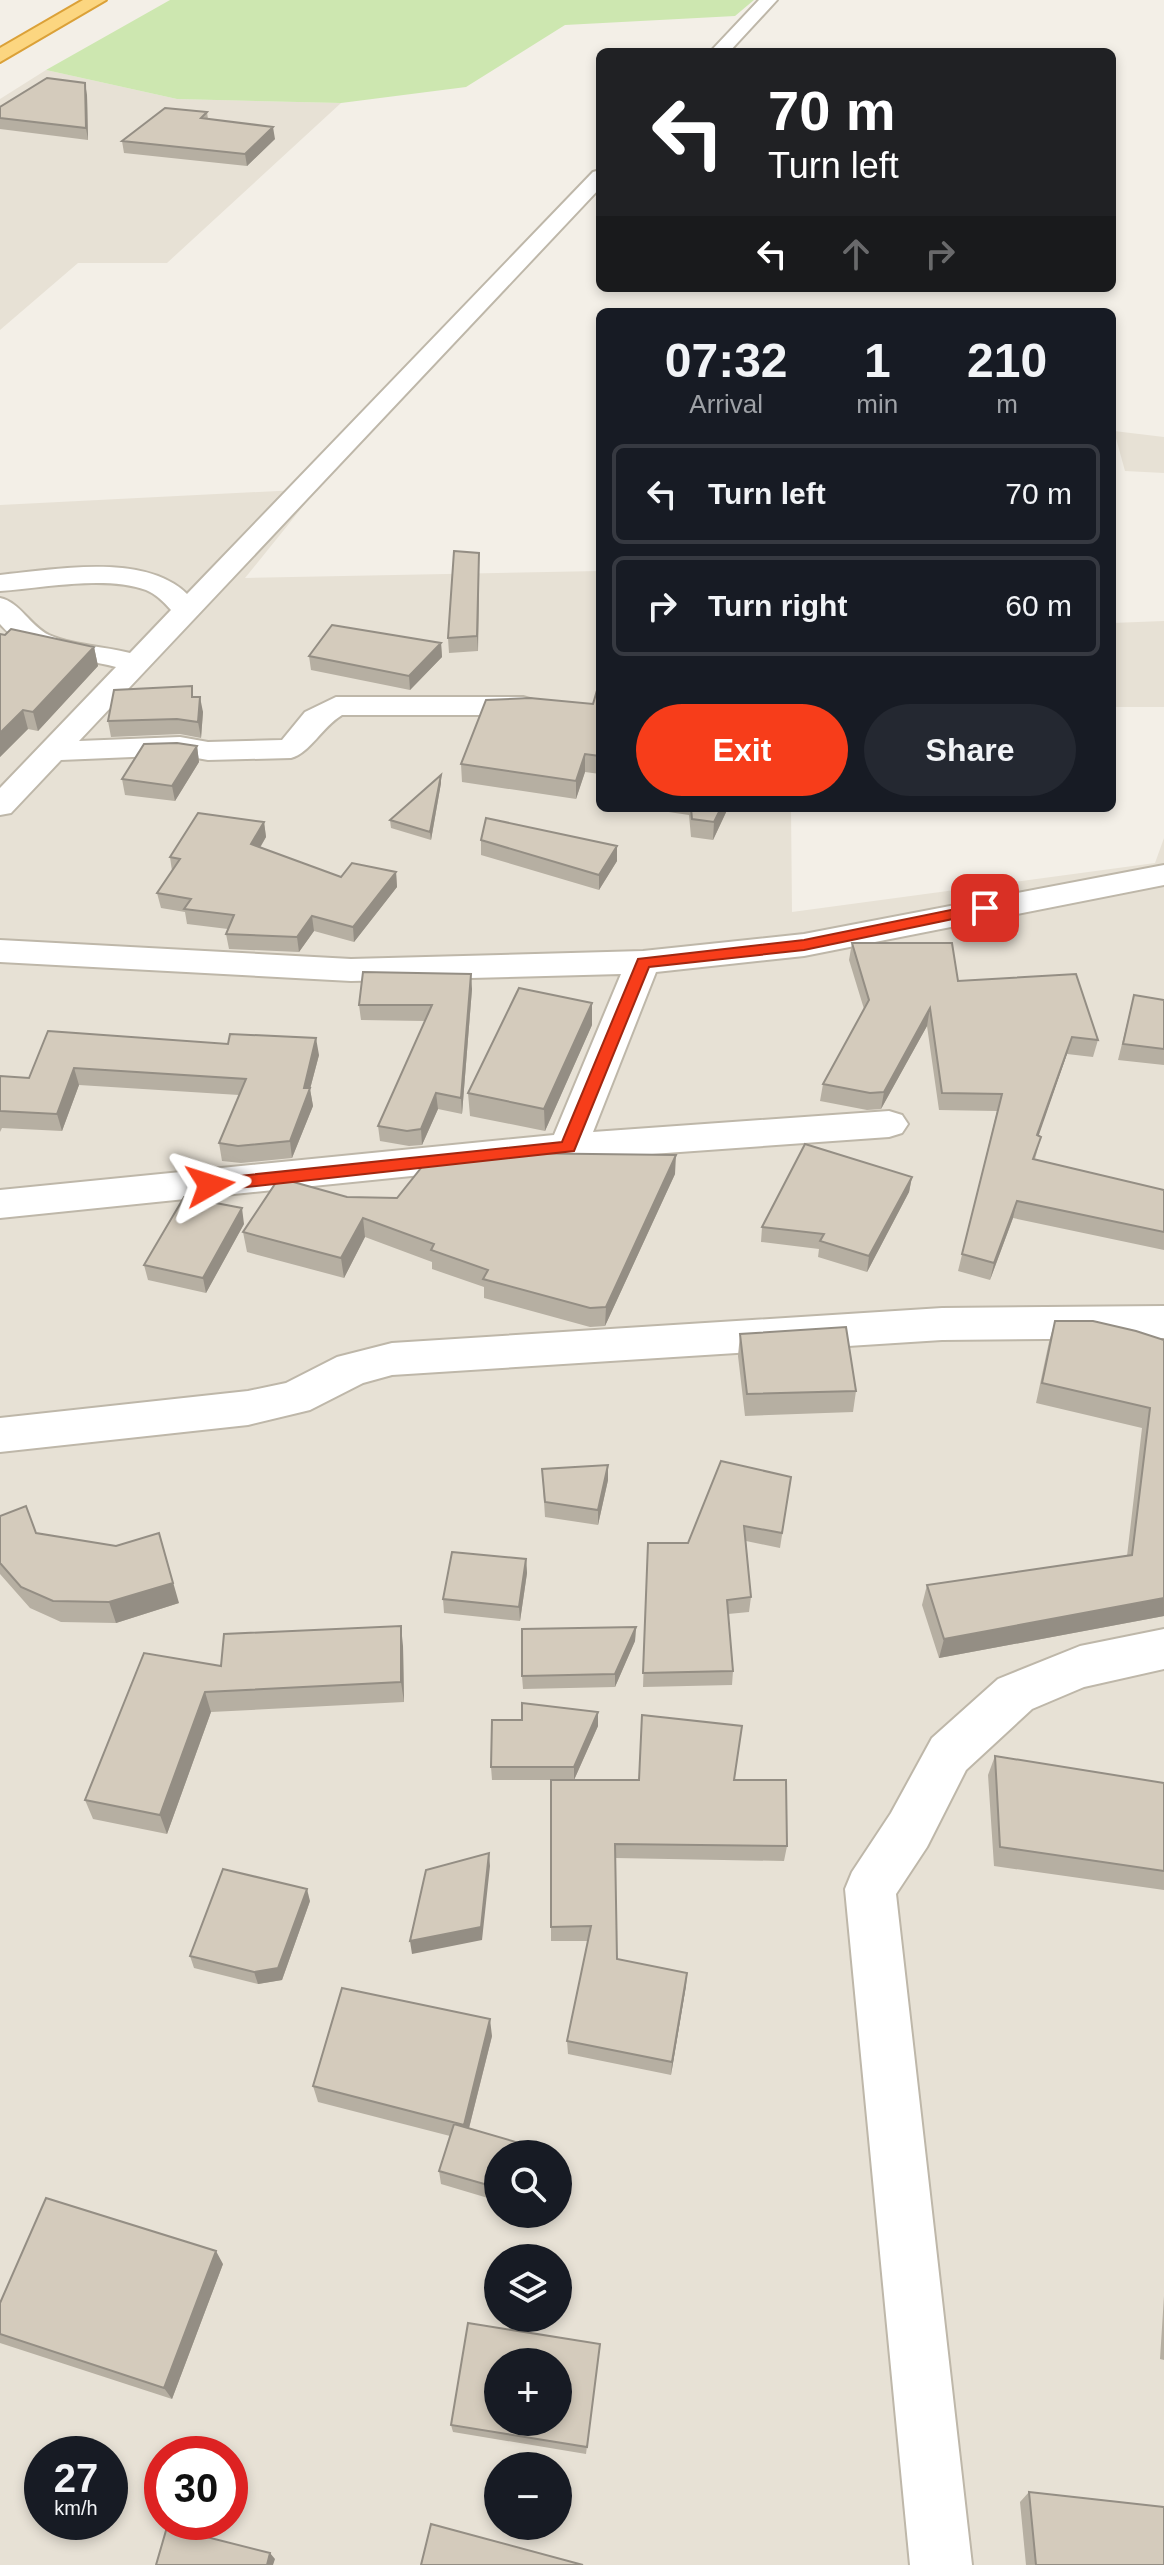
<!DOCTYPE html>
<meta charset="utf-8">
<style>
body{margin:0;font-family:Arial,sans-serif;background:#242831;color:#f1f3f6;height:100vh;display:flex;flex-direction:column;font-size:30px;white-space:nowrap}
*{box-sizing:border-box;margin:0}
p{font-size:26px;color:#9ea1a6}
.icon{flex:none;width:44px;height:44px;fill:none;stroke:currentColor;stroke-width:2;stroke-linecap:round;stroke-linejoin:round}
.map{position:relative;flex:1;overflow:hidden}
.panel{position:absolute;left:596px;top:308px;width:520px;height:504px;display:flex;flex-direction:column;background:#171b24;border-radius:12px;box-shadow:0 4px 12px #0003}
.panel>*{flex:none}
.hud{position:absolute;left:596px;top:48px;width:520px;height:244px;border-radius:12px;box-shadow:0 4px 12px #0003;background:#202124;color:#fff;overflow:hidden}
.tools{position:absolute;left:484px;top:2140px;display:grid;gap:16px}
.tools a{display:grid;place-items:center;width:88px;height:88px;border-radius:50%;background:#171b24;box-shadow:0 4px 12px #0003;font-size:40px}
.speed{position:absolute;left:24px;top:2436px;display:flex;gap:16px;font-size:40px;font-weight:700;text-align:center}
.speed>*{display:grid;place-content:center;width:104px;height:104px;border-radius:50%;background:#171b24;box-shadow:0 4px 12px #0003;line-height:1}
.speed small{font-size:20px;font-weight:400}
.speed .limit{border:12px solid #d22;background:#fff;color:#111}
.pin{position:absolute;display:grid;place-items:center;width:68px;height:68px;color:#fff;margin:-34px;border-radius:16px;box-shadow:0 4px 12px #0006}
.me{position:absolute;width:88px;margin:-44px;rotate:84deg;stroke-linejoin:round;filter:drop-shadow(0 0 6px #0008)}
.turn{display:flex;align-items:center;gap:28px;height:168px;padding:0 40px;font-size:36px}
.turn .icon{width:104px;height:104px;stroke-width:2.5}
.turn b{display:block;font-size:56px;line-height:68px}
.lanes{display:flex;align-items:center;height:76px;padding:0 40px;background:#0003;justify-content:center;gap:40px;direction:ltr}
.lanes .off{opacity:.35}
.eta{display:flex;justify-content:space-evenly;align-items:center;height:136px;text-align:center}
.eta b{font-size:48px;font-weight:700;line-height:56px}
.primary-button{display:flex;gap:16px;margin-top:auto;padding:16px 40px}
.primary-button a{flex:1;height:92px;border-radius:48px;background:#f73d1a;color:#fff;font-size:32px;font-weight:700;line-height:92px;text-align:center}
.primary-button a+a{background:#242831;color:#f1f3f6}
ul{padding:0;list-style:none}
li{display:flex;align-items:center;gap:24px;height:100px;margin:0 16px 12px;padding:0 24px;border:4px solid #363941;border-radius:12px}
li div{flex:1}
li b{display:block;font-size:30px}
li em{font-style:normal}
.map>svg:first-child{display:block}
.residential{fill:#e7e1d5;fill-rule:evenodd}
.green{fill:#cde7b0}
.lines{fill:none;stroke-linecap:round;stroke-linejoin:round}
.minor-casing{stroke:#beb7a9;stroke-width:4}
.trunk-casing{stroke:#dba138;stroke-width:4}
.minor{fill:#fff;fill-rule:evenodd}
.trunk{fill:#fcd680;fill-rule:evenodd}
.wall{fill:#b6afa2}
.shaded-wall{fill:#948e84}
.building{fill:#d4cbbc;stroke:#948e84;stroke-width:2;fill-rule:evenodd}
.route{fill:#f73d1a;stroke:#a12811;stroke-width:2}
</style>
<div class="map">
<svg width="1164" height="2565" viewBox="0 0 1164 2565">
<rect width="100%" height="100%" fill="#f3efe7"/>
<!-- residential -->
<path class="residential" d="M46,70L177,99L341,103L167,263H78L0,330V99Z
M1114,431L1164,437V473L1125,471Z
M317,489L245,578L600,571V808H791L792,912L1155,863L1164,838V2565H0V505ZM498,2154H558V2214H498ZM498,2258H558V2318H498ZM498,2362H558V2422H498ZM42,2454H110V2522H42ZM162,2454H230V2522H162ZM498,2466H558V2526H498Z
M1164,621V707H1112V623Z"/>
<!-- green -->
<path class="green" d="M170,0H754L735,16L565,25L466,87L341,103L177,99L46,70Z"/>
<g class="lines">
<defs>
<path id="minor" d="M759,0H777L729,52H710Z
M600,170V188L79,741L180,737L208,742L282,740L305,712L336,697H523L533,700L538,706L533,712L523,715H342C322,727 310,753 291,758L208,760L180,755L61,760L11,813L0,815V788L116,667C75,656 30,659 0,624V598C20,602 30,626 49,635C74,646 104,646 130,653L171,610C164,602 156,594 146,590C106,575 42,588 0,591V575C54,570 144,552 187,594L593,172Z
M1164,865V885L804,956L656,972L593,1132L889,1111L902,1115L908,1124L902,1133L889,1137L568,1160L0,1218V1190L554,1135L621,974L351,981L0,962V940L351,959L643,951L804,934Z
M1164,1306V1338L942,1340L392,1375L363,1383L310,1410L248,1425L0,1452V1418L248,1391L286,1383L337,1357L392,1343L942,1308Z
M1164,1629V1669L1084,1687L1032,1709L966,1770L927,1847L896,1894L972,2565H910L845,1889L852,1872L891,1813L932,1738L998,1679L1080,1646Z"/>
<path id="trunk" d="M83,0H106L0,62V48Z"/>
</defs>
<!-- minor casing -->
<use href="#minor" class="minor-casing"/>
<!-- trunk casing -->
<use href="#trunk" class="trunk-casing"/>
<!-- minor -->
<use href="#minor" class="minor"/>
<!-- trunk -->
<use href="#trunk" class="trunk"/>
</g>
<!-- wall -->
<path class="wall" d="M87,95L88,140L0,129V107Z
M207,112L208,119L275,139L247,166L124,153L122,141Z
M479,553L478,651L449,653L448,638Z
M0,634L94,647L98,666L38,731L28,729L0,757Z
M441,643L442,657L410,690L311,670L309,656Z
M600,680V774L585,772L576,799L462,782L461,764L593,704Z
M194,697L203,712L201,738L180,734L111,737L108,721Z
M197,746L199,762L175,801L125,795L122,779Z
M441,783L431,840L391,828L390,820Z
M655,808H728L713,840L691,837L689,815L655,810Z
M264,822L266,837L260,848L341,877L396,872L397,887L354,942L314,931L299,952L229,949L226,934L228,929L187,924L185,912L161,908L157,893L172,871L170,857Z
M481,840L617,861L599,890L481,855Z
M852,943L958,981L1098,1040L1093,1057L1067,1054L1038,1135L1041,1137L1035,1159L1164,1190V1250L1013,1218L990,1280L958,1271L997,1111L939,1110L927,1026L881,1109L867,1110L820,1101L823,1084L864,1009L849,960Z
M472,989L462,1114L438,1109L422,1145L409,1146L380,1141L378,1126L425,1021L361,1020L359,1005Z
M1134,995L1164,1000V1065L1118,1060Z
M592,1025L545,1131L470,1116L468,1093Z
M48,1031L319,1055L310,1089L313,1106L292,1158L241,1163L222,1161L219,1143L239,1095L79,1085L62,1131L2,1128L0,1132V1076L29,1078Z
M675,1174L605,1326L590,1327L484,1298V1287L432,1269V1262L365,1237L344,1278L247,1252L243,1232L347,1197L397,1198Z
M912,1177L909,1192L867,1272L818,1257L819,1249L761,1242L762,1227Z
M244,1224L206,1293L148,1280L144,1265Z
M1055,1321L1164,1340V1616L939,1658L922,1605L927,1585L1127,1556L1142,1428L1036,1403L1049,1342Z
M740,1334L856,1391L853,1412L745,1416L738,1356Z
M608,1465V1480L598,1525L545,1517L542,1469Z
M791,1477L780,1548L746,1541L751,1597L749,1612L728,1614L733,1671L732,1685L643,1687L648,1543H688Z
M0,1516L36,1533L179,1603L116,1623L61,1622L30,1608L0,1574Z
M526,1559L527,1573L520,1621L444,1613L443,1599Z
M636,1627L635,1641L615,1687L523,1689L522,1676Z
M403,1646L404,1702L211,1712L167,1834L93,1819L85,1800L221,1666Z
M598,1712V1726L574,1780H492L491,1767Z
M995,1756L1164,1783V1890L994,1866L988,1775Z
M551,1780H734L787,1846L784,1861L615,1858L617,1959L686,1986L671,2075L568,2054L567,2041L588,1941H551Z
M310,1901L282,1980L258,1984L194,1968L190,1956Z
M492,2036L469,2128L498,2154V2201L441,2184L439,2171L450,2136L318,2102L313,2086Z
M223,2264L172,2399L0,2343V2303Z
M1164,2296V2360L1160,2359Z
M599,2352L586,2454L453,2432L451,2425Z
M1029,2492L1164,2565H1026L1020,2502Z"/>
<!-- shaded-wall -->
<path class="shaded-wall" d="M85,83L87,95L88,140L86,128Z
M273,127L275,139L247,166L245,154Z
M479,553V568L478,651L477,636Z
M441,643L442,657L410,690L409,676Z
M94,647L98,666L38,731L33,712Z
M200,697L203,712L201,738L198,722Z
M23,710L28,729L0,757V733Z
M197,746L199,762L175,801L172,786Z
M585,754V772L576,799V781Z
M441,775V783L431,840L430,832Z
M721,808H728L713,840L714,822Z
M264,822L266,837L253,859L251,844Z
M617,846V861L599,890V875Z
M396,872L397,887L354,942L353,927Z
M312,916L314,931L299,952L297,937Z
M471,974L472,989L462,1114L461,1098Z
M592,1003V1025L545,1131L544,1109Z
M930,1008L927,1026L881,1109L884,1092Z
M1072,1037L1067,1054L1033,1152L1037,1135Z
M316,1038L319,1055L310,1089L313,1106L292,1158L290,1141Z
M74,1068L79,1085L62,1131L57,1114Z
M436,1093L438,1109L422,1145L421,1129Z
M676,1155L675,1174L605,1326L606,1307Z
M912,1177L909,1192L867,1272L869,1256Z
M1017,1201L1013,1218L990,1280L994,1263Z
M242,1208L244,1224L206,1293L203,1278Z
M363,1218L365,1237L344,1278L341,1258Z
M608,1465V1480L598,1525V1510Z
M159,1533L179,1603L116,1623L109,1602Z
M526,1559L527,1573L520,1621L519,1607Z
M1164,1598V1616L939,1658L944,1639Z
M401,1626L403,1646L404,1702L401,1682Z
M636,1627L635,1641L615,1687V1674Z
M205,1692L211,1712L167,1834L160,1815Z
M598,1712V1726L574,1780V1767Z
M489,1853L490,1866L482,1940L412,1954L410,1941Z
M307,1889L310,1901L282,1980L258,1984L254,1972Z
M687,1973L686,1986L671,2075L672,2062Z
M490,2019L492,2036L466,2140L464,2125Z
M216,2251L223,2264L172,2399L164,2388Z
M270,2553L275,2559L273,2565H267Z"/>
<!-- building -->
<path class="building" d="M47,78L85,83L86,128L0,118V107Z
M165,108L207,112L201,118L273,127L245,154L122,141Z
M454,551L479,553L477,636L448,638Z
M332,625L441,643L409,676L309,656Z
M11,629L94,647L33,712L23,710L0,733V634L5,635Z
M600,680V756L585,754L576,781L461,764L486,700L530,698L593,704Z
M192,686V697H200L198,722L177,719L108,721L114,690Z
M177,743L197,746L172,786L122,779L144,744Z
M441,775L430,832L390,820Z
M691,808H721L714,822L692,819Z
M198,813L264,822L251,844L341,877L352,863L396,872L353,927L312,916L297,937L226,934L234,915L184,909L191,899L157,893L180,859L170,857Z
M486,818L617,846L599,875L481,840Z
M852,943H952L958,981L1076,974L1098,1040L1072,1037L1037,1135L1041,1137L1033,1159L1164,1190V1232L1017,1201L994,1263L962,1254L1002,1094L942,1093L930,1008L884,1092L870,1093L823,1084L869,1000Z
M363,972L471,974L461,1098L436,1093L421,1129L407,1131L378,1126L432,1005H359Z
M519,988L592,1003L544,1109L468,1093Z
M1134,995L1164,1000V1049L1123,1044Z
M48,1031L228,1044L230,1034L316,1038L304,1088H310L290,1141L238,1146L219,1143L246,1079L74,1068L57,1114L0,1111V1076L29,1078Z
M805,1144L912,1177L869,1256L820,1241L824,1234L762,1227Z
M498,1153L676,1155L606,1307L590,1308L483,1279L488,1270L431,1250L434,1244L363,1218L341,1258L243,1232L279,1178L347,1197L397,1198L429,1158L494,1159Z
M184,1197L242,1208L203,1278L144,1265Z
M1055,1321H1093L1136,1331L1164,1340V1598L944,1639L927,1585L1132,1555L1150,1408L1042,1383Z
M846,1327L856,1391L747,1394L740,1334Z
M721,1461L791,1477L782,1533L744,1526L751,1597L727,1600L733,1671L643,1673L648,1543H688Z
M608,1465L598,1510L545,1502L542,1469Z
M26,1506L36,1533L116,1546L159,1533L173,1583L109,1602L53,1601L21,1587L0,1563V1516Z
M452,1552L526,1559L519,1607L443,1599Z
M401,1626V1682L205,1692L160,1815L85,1800L144,1653L221,1666L224,1634Z
M636,1627L615,1674L522,1676V1629Z
M522,1703L598,1712L574,1767H491L492,1720H522Z
M642,1715L742,1726L734,1780H786L787,1846L615,1844L617,1959L687,1973L672,2062L567,2041L591,1926L551,1927V1780H639Z
M995,1756L1164,1783V1871L1000,1847Z
M489,1853L481,1927L410,1941L426,1870Z
M223,1869L307,1889L278,1968L254,1972L190,1956Z
M342,1988L490,2019L464,2125L313,2086Z
M454,2124L550,2152V2154H498V2188L439,2171Z
M46,2198L216,2251L164,2388L0,2334V2303Z
M468,2323L600,2344L587,2447L451,2425ZM498,2362H558V2422H498Z
M1029,2492L1164,2507V2565H1036Z
M431,2524L583,2565H421Z
M167,2527L270,2553L267,2565H156Z"/>
<!-- route -->
<path class="route" d="M985,903L993,908L991,911L804,950L649,967L574,1151L210,1191L202,1185L210,1179L562,1142L638,959L804,940Z"/>
</svg>
<div class="tools">
<a><svg class="icon" aria-label="search" viewBox="0 0 24 24"><circle cx="10" cy="10" r="6"/><path d="M15 15l6 6"/></svg></a>
<a><svg class="icon" aria-label="layers" viewBox="0 0 24 24"><path d="M12 4l9 5-9 5-9-5zM3 14l9 5 9-5"/></svg></a>
<a>+</a>
<a>−</a>
</div>
<div class="speed"><div>27<small>km/h</small></div><div class="limit">30</div></div>
<div class="pin" style="left:985px;top:908px;background:#d93025"><svg class="icon" aria-label="arrive" viewBox="0 0 24 24"><path d="M6 21V4h12l-3 4 3 4H6"/></svg></div>
<svg class="me" style="left:210px;top:1185px" viewBox="-20 -20 40 40"><path d="M0-17L14 15 0 8-14 15z" fill="#f73d1a" stroke="#fff" stroke-width="4"/></svg>
<div class="hud">
<div class="turn"><svg class="icon" aria-label="left" viewBox="0 0 24 24"><path d="M17 20v-9H6M10 6l-5 5 5 5"/></svg><div><b>70 m</b>Turn left</div></div>
<div class="lanes"><svg class="icon" aria-label="left" viewBox="0 0 24 24"><path d="M17 20v-9H6M10 6l-5 5 5 5"/></svg><svg class="icon off" aria-label="ahead" viewBox="0 0 24 24"><path d="M12 20V5M6 11l6-6 6 6"/></svg><svg class="icon off" aria-label="right" viewBox="0 0 24 24"><path d="M7 20v-9h11M14 6l5 5-5 5"/></svg></div>
</div>
<section class="panel">
<div class="eta">
<div><b>07:32</b><p>Arrival</p></div>
<div><b>1</b><p>min</p></div>
<div><b>210</b><p>m</p></div>
</div>
<ul>
<li><svg class="icon" aria-label="left" viewBox="0 0 24 24"><path d="M17 20v-9H6M10 6l-5 5 5 5"/></svg><div><b>Turn left</b></div><em>70 m</em></li>
<li><svg class="icon" aria-label="right" viewBox="0 0 24 24"><path d="M7 20v-9h11M14 6l5 5-5 5"/></svg><div><b>Turn right</b></div><em>60 m</em></li>
</ul>
<div class="primary-button"><a>Exit</a><a>Share</a></div>
</section>
</div>
